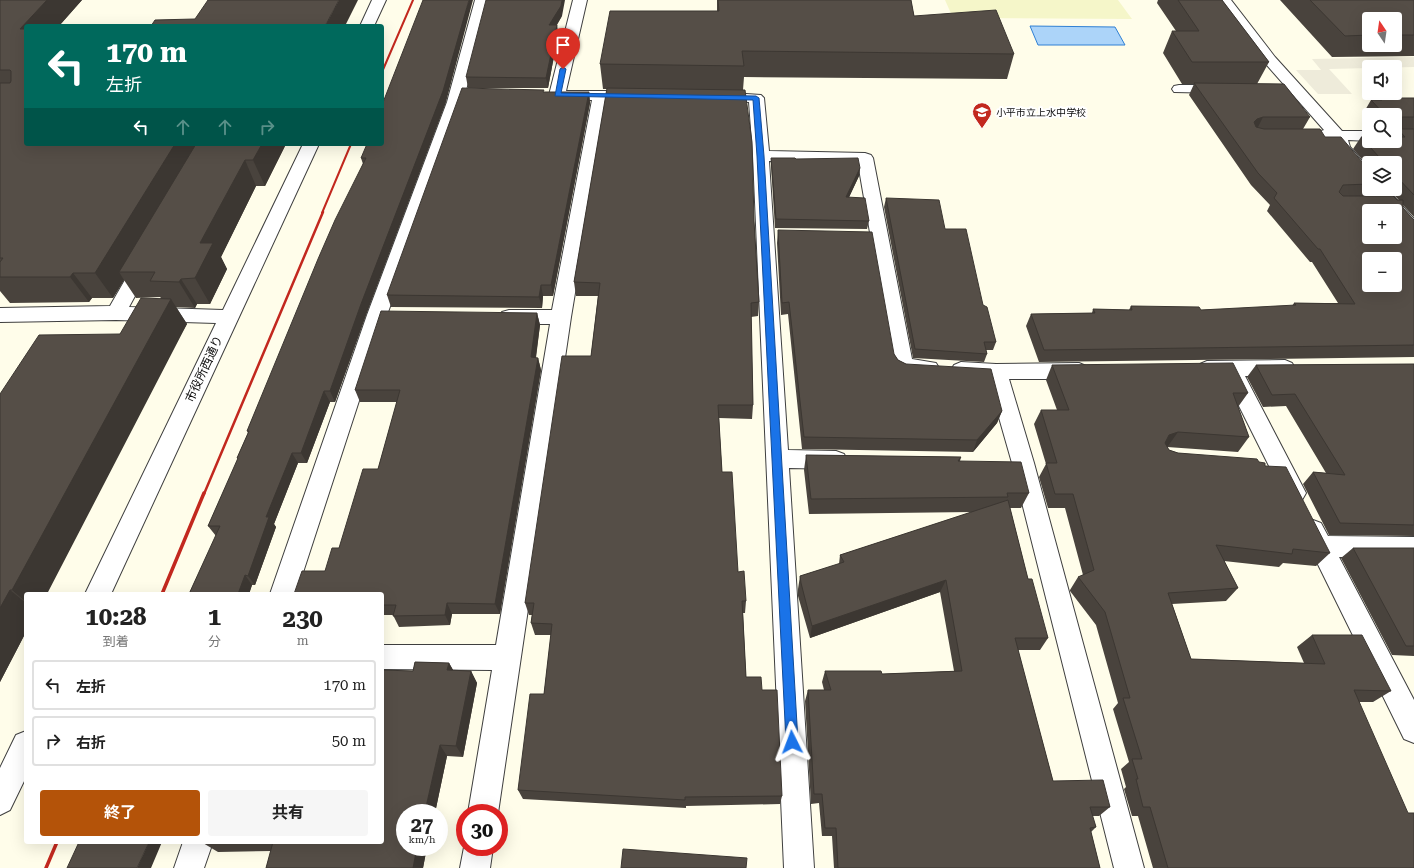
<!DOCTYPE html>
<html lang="ja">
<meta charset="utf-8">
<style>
body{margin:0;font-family:"Roboto Serif","Noto Sans JP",serif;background:#f6f6f6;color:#222;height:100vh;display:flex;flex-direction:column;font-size:15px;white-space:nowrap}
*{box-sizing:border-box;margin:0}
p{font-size:13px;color:#767676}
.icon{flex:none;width:22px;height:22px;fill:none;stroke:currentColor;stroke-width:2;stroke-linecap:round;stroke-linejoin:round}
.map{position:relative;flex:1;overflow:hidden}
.drawer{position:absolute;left:24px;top:592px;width:360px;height:252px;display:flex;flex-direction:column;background:#fff;border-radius:4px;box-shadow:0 4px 16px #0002}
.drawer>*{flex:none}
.banner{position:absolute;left:24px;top:24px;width:360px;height:122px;border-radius:4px;box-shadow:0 4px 16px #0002;background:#00695c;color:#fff;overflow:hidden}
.needle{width:26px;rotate:347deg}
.buttons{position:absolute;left:1362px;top:12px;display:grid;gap:8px}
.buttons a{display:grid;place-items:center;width:40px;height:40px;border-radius:4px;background:#fff;box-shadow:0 4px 16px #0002;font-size:20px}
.speed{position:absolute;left:396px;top:804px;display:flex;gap:8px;font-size:20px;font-weight:700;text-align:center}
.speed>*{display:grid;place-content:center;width:52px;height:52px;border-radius:50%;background:#fff;box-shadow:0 4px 16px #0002;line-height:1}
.speed small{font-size:10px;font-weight:400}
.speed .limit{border:6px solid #d22;background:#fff;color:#111}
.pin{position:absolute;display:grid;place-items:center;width:34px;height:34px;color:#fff;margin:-41px -17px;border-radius:50% 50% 50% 0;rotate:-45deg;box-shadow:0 0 4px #0007}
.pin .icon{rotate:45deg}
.me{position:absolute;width:44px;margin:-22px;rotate:357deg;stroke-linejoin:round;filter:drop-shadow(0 0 3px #0008)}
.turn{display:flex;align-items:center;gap:14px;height:84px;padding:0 16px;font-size:18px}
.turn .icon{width:52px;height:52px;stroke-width:2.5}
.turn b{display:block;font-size:28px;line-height:34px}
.lanes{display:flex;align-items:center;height:38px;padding:0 16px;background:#0003;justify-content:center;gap:20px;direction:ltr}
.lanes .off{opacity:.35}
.eta{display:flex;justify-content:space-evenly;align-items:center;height:68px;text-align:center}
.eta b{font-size:24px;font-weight:700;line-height:28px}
.button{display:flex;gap:8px;margin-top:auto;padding:8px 16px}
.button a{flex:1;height:46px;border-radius:4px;background:#b45309;color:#fff;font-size:16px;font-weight:700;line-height:46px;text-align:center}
.button a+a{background:#f6f6f6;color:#222}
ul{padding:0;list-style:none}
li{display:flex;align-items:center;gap:12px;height:50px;margin:0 8px 6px;padding:0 8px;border:2px solid #e0e0e0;border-radius:4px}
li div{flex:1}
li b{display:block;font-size:15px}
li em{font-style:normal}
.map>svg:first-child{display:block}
.farmland{fill:#f5f6c9}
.plaza{fill:#eeebda}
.water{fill:#acd4f9;stroke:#3080d4}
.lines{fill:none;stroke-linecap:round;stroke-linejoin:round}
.minor-casing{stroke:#3f3f3f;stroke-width:2}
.minor{fill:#fff;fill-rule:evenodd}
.rail-far2{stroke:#c2281e;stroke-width:2}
.rail-far1{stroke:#c2281e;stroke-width:2.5}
.rail{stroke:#c2281e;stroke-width:3.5}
.wall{fill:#49433d;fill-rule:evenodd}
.shaded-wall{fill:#3c3732}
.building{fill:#554e47;stroke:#3c3732;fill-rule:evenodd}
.route{fill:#1a73e8;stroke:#114b97}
.labels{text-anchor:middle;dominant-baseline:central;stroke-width:4;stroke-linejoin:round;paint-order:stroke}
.far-poi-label{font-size:10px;fill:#0c0c0c;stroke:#fff;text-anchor:start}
.street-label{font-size:12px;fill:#0c0c0c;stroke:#fff}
</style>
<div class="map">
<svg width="1414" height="868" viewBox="0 0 1414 868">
<rect width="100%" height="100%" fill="#fffdea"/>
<!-- farmland -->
<path class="farmland" d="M945,0H1118L1132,19L953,18Z"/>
<!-- plaza -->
<path class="plaza" d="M1414,57V67L1329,69L1352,94H1318L1296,70H1321L1312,59Z"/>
<!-- water -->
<path class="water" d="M1030,26L1115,27L1125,45H1038Z"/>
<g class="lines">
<defs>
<path id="minor" d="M372,0H386L374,26H360Z
M475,0H489L463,102L387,315L296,594H270L367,315L447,102Z
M573,0H587L566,91H636L641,93L644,96L641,99L607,100L571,317L498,813H468L492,670L382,669V645H496L550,324H509L502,322L499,317L502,312L509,310H552L592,100H557L552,98L549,95Z
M1217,0H1231L1275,57L1342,131H1369V141L1348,140L1350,147L1369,169V184L1363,183L1336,151L1332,140L1318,138L1316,135L1318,132L1324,130L1265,63Z
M1179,85H1222L1227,86L1229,89L1227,92L1222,93L1174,92L1172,89L1174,86Z
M716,92L761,95L764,98L769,151L865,153L871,155L873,158L912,359L936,363L939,368L936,373C924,377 908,375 896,371L893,366L858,163L769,161L788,450L836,451L844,454L847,460L844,466L836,469L789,468L814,868H784L753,156L749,102L711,100L708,97L711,94Z
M303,144H319L111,594H85L216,323L116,320L0,322V308L110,306L137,259L144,257L151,259L153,263L129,307L223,310Z
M1369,189H1387L1414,219V236L1408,234L1395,219V211H1388Z
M1285,360L1292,363L1295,368L1292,373L1285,376H1245L1306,493L1302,500L1294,503L1286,500L1224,376L1207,377L1200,374L1197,369L1200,364L1207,361Z
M961,362L996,364L1079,363L1086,366L1089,371L1086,376L1079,379H1009L1034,463L1144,868H1114L1012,463L988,379L961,378L954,375L951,370L954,365Z
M1313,520L1321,523L1328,536L1414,537V557H1339L1414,700V743L1404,739L1301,530L1305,523Z
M26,731V777L10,810L0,815V768L16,735Z
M183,842H213L204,868H174Z
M465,842V847H493L490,868H460Z"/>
</defs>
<!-- minor casing -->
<use href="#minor" class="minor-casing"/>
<!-- minor -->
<use href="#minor" class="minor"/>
<!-- rail-far2 -->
<path class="rail-far2" d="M382,72L413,0
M322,213L351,144"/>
<!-- rail-far1 -->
<path class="rail-far1" d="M204,494L323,212"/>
<!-- rail -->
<path class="rail" d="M162,594L204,493
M46,868L57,842"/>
</g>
<!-- wall -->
<path class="wall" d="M0,0H82L59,26H26V144H286L265,186H256L221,257L227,269L210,304H197L195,308L176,307L187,324L26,594V632L0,682V394L120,334L161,298L160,297L136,298L124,280L113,298H92L89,302L10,303L0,291Z
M717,0H911L914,16L1014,54L1007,79L744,77L743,90L754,221L759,302L758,316L751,317L753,405L752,419L719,418L722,472L738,572L746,601L745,613H743L746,677L762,690L782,796L780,804L686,806V808L523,799L518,790L544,694L551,635H535L531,623L532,615H529L525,603L591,356L598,296H576L574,282L607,89H603L600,64L717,11Z
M1158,0H1222L1269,62L1257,84L1310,117L1303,129H1261H1264L1325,137L1369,170V189H1377L1373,196H1359L1399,200L1388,189H1395V163H1369V167L1353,149L1361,137L1395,141V115H1369V117L1364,112L1371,100H1380L1381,98H1414V217L1403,205V208L1414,220V357L1039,362L1026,326L1031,314L1092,313L1093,309L1129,310L1131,306L1201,310L1292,306L1294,303H1338L1312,262H1310L1267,211L1270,205L1251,185L1189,95L1194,84H1182L1163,53L1172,31H1176L1157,3Z
M1280,0H1414V56L1332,57ZM1369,19H1395V45H1369Z
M562,16L557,25L558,35L548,88H468L466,77Z
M544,92H589L590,103L553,296H543L542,308L391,307L387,295Z
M446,102L366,315L335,402H330L307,463H298L274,524L276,527L255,585H252L249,594H189L216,536L208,526L238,459L237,458L248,433L247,431L363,164L361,158Z
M771,158L796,159L860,168L859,176L849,197L869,221L867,229L775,228L771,166Z
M886,198L945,229L983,305L996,342L993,350H986L987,354L984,362L913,358L884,207Z
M778,230L894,354L898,360L1002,411L997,423L973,452L802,449L788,314L781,315L777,243Z
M537,313L540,325L536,358H538L541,370L500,614H452L450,625L399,627L393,615H382V594L325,571L339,548L378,469L397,402H360L355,390Z
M1414,364V536L1329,535L1303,484L1313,472L1326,473L1286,406L1263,407L1247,377L1256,365Z
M1052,365L1248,393L1238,407L1249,437L1238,452L1167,447L1169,450L1178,453L1259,462L1265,466L1330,553L1316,566L1283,563L1279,567L1224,561L1238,588L1226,601L1172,604L1191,659L1304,663L1297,647L1312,635L1391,691L1373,702H1359L1414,868H1153L1138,816H1132L1124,789L1126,787L1121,769L1129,762L1113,709L1118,703L1096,625L1070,591V590L1078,577L1083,575L1065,508H1048L1039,477L1046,464L1034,424L1041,410H1057L1046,380Z
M806,455L961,457L960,461L1029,493L1021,508H1010L1028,579L1048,638L1040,650H1018L1053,781L1110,807L1099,816H1092L1096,827L1091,832L1100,868H834L832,836H822L819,803L811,804L805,701L808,690H824L822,682L825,671L882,674L954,671L940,592L810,638L798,596V589L800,576L839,564L840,555L972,512L809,514L804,470Z
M1353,548H1414V656L1392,655L1341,558Z
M415,662L449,663L453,670L471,671L477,683L463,757L447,756L435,813H405V847H427L423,868H266L271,851L218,852L203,843V842H382V670L413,671Z"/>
<!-- shaded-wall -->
<path class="shaded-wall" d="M47,0H82L59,26H26V39L20,29Z
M339,0H358L345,26H325Z
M469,0H473L446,102L366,315L335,402L330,391Z
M562,0H565L562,16L550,35L549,25Z
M557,25L558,35L548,88L546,78Z
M589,92L590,103L553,296L551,285Z
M1263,117L1257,129L1254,122L1257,119Z
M175,144H203L119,272L124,280L113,298L95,273Z
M262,144H286L265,186L253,160Z
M245,160L256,186L221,257L227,269L210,304L195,278L200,243Z
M860,168L859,176L845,206L846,197Z
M73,273L92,298L89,302L70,277Z
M181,279L197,304L195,308L179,282Z
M541,285L543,296L542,308L539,297Z
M171,299L187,324L47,594H26V602L12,590Z
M537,313L540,325L534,370L531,357Z
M538,358L541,370L500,614L495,604Z
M324,391L330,402L307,463L301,453Z
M1002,411L997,423L973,452L977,440Z
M1178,432L1168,446L1159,450L1169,435Z
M292,453L298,463L274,524L276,527L255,585L248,576L266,517Z
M245,575L252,585L249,594H238Z
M946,580L940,592L810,638L812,626Z
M10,590L26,603V632L0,682V608Z
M447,603L452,614L450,625L445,615Z
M449,663L456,675L447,670Z
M471,671L477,683L463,757L456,746Z
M440,745L447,756L435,813H431L426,807Z
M425,807L429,813H423Z
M149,842H162L151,868H137Z
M417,847H427L423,868H413Z"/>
<!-- building -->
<path class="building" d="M0,0H47L20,29H26V144H175L95,273H73L70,277H0V262L3,258H0V83H10L11,81V71L10,70H0Z
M208,0H339L325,26H151L155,20L195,19Z
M423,0H469L443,91L361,304L330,391H324L301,453H292L266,517H269L248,576L245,575L238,594H189L220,526H208L238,458H237L249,431H247L318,259L335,220L366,158H361L367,144H382V105Z
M486,0H562L561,6L549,25H557L546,78L466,77Z
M718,0H911L914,16L996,10L1014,54L742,51L744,66L600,64L610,11H719Z
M1178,0H1222L1269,62H1192L1172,31H1199Z
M1310,0H1414V35H1395V19H1369V35L1345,36Z
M1194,83L1284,84L1310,117H1263L1257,119L1254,122L1256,127L1264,129H1320L1325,137H1341L1369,170V184L1343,185L1339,192L1343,196H1393L1397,200H1403V208L1414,220V345L1044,350L1031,314L1095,313L1093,309L1132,310L1131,306L1199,307L1201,310L1296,305L1294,303L1355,304L1320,249H1318L1274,198L1277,193L1258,173ZM1369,211H1395V237H1369ZM1369,259H1395V285H1369Z
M462,88L544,90L543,92H589L551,285H541L539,297L387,295Z
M607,88L745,90L752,142L754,221L759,302L751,303L753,405H718L722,472H732L738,572L744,571L746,601H742L746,677H761L762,690H777L782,796L685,797V800L518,790L530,694H544L552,624L531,623L534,603H525L562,356H591L600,283L574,282Z
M1381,98H1414V117H1402V129H1414V195L1395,175V163H1379V157L1361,137H1369V141H1395V137H1405L1395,126V115H1385L1371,100H1382Z
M196,144H262L253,160H245L200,243H213L195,278L181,279L179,282L150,281L155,272H119Z
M771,158H795L796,159L858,158L860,168L846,197L865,198L869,221L776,219Z
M886,198L939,200L945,229H966L983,305L987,307L996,342H984L987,354L915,349Z
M778,230L872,232L894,354L898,360L906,364L991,369L1002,411L977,440L804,437L789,302L782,303Z
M141,298L171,299L12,590H10L0,608V394L39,335L120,334Z
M381,311L537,313L531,357L538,358L495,604L447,603L445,615L393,616L396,605H382V594H294L302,571H325L332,548H339L363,469H378L400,390H355Z
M1233,363L1248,393H1233L1249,437L1178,432L1169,435L1165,443L1169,450L1178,453L1257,459L1259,462L1265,463V466L1286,467L1330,553L1293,549L1292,554L1216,545L1238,588L1168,593L1191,659L1325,664L1312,635H1362L1391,691L1354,690L1408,813H1414V868H1168L1150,807H1143L1136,779H1138L1132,759H1142L1123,698H1130L1105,612L1079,578L1078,577L1094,570L1073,494H1055L1046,463H1057L1041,410H1069L1052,365Z
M1414,364V525L1340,523L1313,472L1345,475L1295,394L1272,395L1256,365Z
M806,455L961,457L958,461L1021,462L1029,493H1007L1008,497L811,499Z
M1008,500L1028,579H1032L1048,638H1015L1053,781L1103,780L1110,807H1090L1096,827L1090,828L1100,868H838L836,828H825L822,794H814L808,690H831L825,671H881L882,674L962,671L946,580L812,626L801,583L800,576L844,562L840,555Z
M1353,548H1414V646H1406Z
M415,662L449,663L447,670L471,671L456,746L440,745L426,807H425L423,813H405V847H417L413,868H266L273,842H382V670L413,671Z
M79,842H149L137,868H67Z
M203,842H248L203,843Z
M623,849L747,858L746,868H621Z"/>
<!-- route -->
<path class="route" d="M563,67L566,69L561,93L756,96L759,98L764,156L798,742L796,746L792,748L788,746L786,742L757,156L753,100L555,96L560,69Z"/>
<!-- icons -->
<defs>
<symbol id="school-pin" viewBox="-11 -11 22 30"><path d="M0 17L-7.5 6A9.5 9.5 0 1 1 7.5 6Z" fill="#c2281e" stroke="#fff"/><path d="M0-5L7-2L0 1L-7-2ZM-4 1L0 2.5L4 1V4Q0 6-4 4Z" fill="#fff"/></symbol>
</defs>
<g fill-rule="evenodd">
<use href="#school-pin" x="971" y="101" width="22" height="30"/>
</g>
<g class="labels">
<!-- far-poi labels -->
<g class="far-poi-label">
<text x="996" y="112">小平市立上水中学校</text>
</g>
<!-- street labels -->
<g class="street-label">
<text transform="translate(204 369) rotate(-65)">市役所西通り</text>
</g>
</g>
</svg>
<div class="buttons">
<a><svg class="needle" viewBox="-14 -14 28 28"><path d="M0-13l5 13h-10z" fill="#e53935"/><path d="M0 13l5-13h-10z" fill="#767676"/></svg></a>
<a><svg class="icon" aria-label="sound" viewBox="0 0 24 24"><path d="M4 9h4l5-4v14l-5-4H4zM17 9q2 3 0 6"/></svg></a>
<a><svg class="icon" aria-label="search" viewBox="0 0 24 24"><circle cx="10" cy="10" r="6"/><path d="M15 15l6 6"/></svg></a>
<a><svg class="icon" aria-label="layers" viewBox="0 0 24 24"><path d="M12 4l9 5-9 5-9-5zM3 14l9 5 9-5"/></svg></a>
<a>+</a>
<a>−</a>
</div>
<div class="speed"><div>27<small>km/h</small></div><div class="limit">30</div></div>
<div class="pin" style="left:563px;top:69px;background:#d93025"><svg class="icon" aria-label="arrive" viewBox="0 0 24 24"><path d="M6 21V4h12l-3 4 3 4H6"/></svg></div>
<svg class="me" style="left:792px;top:742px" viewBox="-20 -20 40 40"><path d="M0-17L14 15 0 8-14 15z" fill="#1a73e8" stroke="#fff" stroke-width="4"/></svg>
<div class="banner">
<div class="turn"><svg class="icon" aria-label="left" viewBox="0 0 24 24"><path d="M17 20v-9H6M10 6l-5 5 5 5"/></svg><div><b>170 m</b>左折</div></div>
<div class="lanes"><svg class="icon" aria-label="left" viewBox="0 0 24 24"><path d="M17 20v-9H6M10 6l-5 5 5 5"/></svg><svg class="icon off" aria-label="ahead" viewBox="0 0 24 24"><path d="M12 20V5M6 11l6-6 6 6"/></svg><svg class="icon off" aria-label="ahead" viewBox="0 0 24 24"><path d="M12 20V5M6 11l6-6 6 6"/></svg><svg class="icon off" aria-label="right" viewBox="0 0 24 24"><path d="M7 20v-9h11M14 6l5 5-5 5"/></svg></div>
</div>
<section class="drawer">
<div class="eta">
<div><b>10:28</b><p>到着</p></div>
<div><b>1</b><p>分</p></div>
<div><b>230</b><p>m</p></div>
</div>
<ul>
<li><svg class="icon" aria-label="left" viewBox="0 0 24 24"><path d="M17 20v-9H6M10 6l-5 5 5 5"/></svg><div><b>左折</b></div><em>170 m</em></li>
<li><svg class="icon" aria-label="right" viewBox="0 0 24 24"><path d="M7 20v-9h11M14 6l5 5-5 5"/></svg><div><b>右折</b></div><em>50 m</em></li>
</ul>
<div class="button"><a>終了</a><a>共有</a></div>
</section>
</div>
